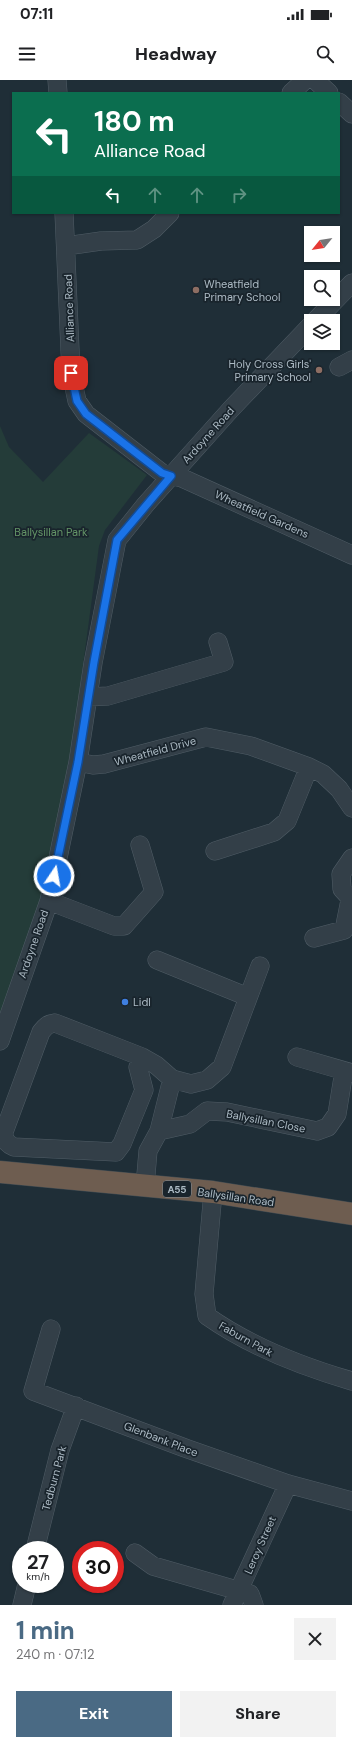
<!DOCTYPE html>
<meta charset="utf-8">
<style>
body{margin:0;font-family:"DM Sans",sans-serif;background:#f2f2f2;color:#202124;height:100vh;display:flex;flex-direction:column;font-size:15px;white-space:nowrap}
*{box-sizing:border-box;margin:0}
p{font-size:13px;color:#757577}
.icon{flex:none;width:22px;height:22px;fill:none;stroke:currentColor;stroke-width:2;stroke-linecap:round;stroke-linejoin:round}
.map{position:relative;height:1525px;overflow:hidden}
.details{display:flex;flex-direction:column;background:#fff;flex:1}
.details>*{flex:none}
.hud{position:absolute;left:12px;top:12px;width:328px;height:122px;border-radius:0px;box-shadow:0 1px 3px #0004;background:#0b6e4f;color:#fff;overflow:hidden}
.needle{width:26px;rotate:240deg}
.controls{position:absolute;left:304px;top:146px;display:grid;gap:8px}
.controls a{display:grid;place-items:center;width:36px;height:36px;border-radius:0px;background:#fff;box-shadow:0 1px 3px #0004;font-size:20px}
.speed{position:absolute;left:12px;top:1461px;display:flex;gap:8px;font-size:20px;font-weight:700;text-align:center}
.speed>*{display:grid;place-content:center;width:52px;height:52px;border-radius:50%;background:#fff;box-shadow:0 1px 3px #0004;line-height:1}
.speed small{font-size:10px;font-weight:400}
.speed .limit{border:6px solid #d22;background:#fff;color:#111}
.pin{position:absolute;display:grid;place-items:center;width:34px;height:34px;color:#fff;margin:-17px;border-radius:8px;box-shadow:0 2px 6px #0006}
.me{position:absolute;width:44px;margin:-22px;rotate:12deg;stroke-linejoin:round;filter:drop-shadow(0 0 3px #0008)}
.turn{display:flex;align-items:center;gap:14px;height:84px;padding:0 16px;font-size:18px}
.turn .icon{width:52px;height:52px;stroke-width:2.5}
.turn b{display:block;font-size:28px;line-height:34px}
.lanes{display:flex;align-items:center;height:38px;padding:0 16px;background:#0003;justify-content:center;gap:20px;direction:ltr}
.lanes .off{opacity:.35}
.round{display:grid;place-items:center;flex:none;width:42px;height:42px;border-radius:0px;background:#f2f2f2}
.headline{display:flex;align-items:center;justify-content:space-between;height:68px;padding:0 16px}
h1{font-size:24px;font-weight:800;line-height:30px;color:#4a6a84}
.primary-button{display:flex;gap:8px;margin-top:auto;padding:8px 16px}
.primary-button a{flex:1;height:46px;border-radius:0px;background:#4a6a84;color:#fff;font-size:16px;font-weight:800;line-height:46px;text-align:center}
.primary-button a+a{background:#f2f2f2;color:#202124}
.status{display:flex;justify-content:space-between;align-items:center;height:28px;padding:0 20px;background:#fff;direction:ltr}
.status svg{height:11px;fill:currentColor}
header{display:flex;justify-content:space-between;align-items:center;height:52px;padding:0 16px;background:#fff;font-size:18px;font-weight:800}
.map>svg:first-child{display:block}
.green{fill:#243c39}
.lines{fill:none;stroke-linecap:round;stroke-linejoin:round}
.minor-casing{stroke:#505d66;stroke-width:19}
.highway-casing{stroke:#3e4a52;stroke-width:23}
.minor{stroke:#333f48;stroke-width:18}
.highway{stroke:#6e5d50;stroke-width:22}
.route-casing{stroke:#114b97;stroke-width:10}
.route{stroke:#1a73e8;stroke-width:7}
.education-dot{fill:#8d6e63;stroke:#19242c;stroke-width:1.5}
.shop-dot{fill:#3f7fe0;stroke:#19242c;stroke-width:1.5}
.labels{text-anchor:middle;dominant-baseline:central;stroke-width:3.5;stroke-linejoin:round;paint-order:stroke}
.shield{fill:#19242c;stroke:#818e97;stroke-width:1}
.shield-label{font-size:10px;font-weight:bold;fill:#adbbc5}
.poi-label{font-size:11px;fill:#adbbc5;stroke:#19242c;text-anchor:start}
.street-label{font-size:11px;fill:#adbbc5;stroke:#19242c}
.park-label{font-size:11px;fill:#649567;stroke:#19242c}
</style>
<div class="status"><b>07:11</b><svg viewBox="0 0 49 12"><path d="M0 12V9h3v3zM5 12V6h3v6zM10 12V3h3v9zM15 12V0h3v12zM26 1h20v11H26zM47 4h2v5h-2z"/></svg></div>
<header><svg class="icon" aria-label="menu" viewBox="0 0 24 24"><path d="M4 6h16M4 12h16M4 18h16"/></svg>Headway<svg class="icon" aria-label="search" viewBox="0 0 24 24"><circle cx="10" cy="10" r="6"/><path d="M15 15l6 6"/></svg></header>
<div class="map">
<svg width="352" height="1525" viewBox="0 0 352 1525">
<rect width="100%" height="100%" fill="#1f2e37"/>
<!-- green -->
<path class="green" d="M0,346L9,367L43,402L89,353L147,395L105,450L99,466L74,652L47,798L0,943Z"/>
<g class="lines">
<defs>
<path id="minor" d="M57,0L58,13
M315,0L329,13
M291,13L305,0
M339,22L352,34
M64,133L71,293L77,321L86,334L162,393L182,398L352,475
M66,166L101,161L137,160L154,149L170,133
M315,241L352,203
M339,287L352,280
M88,617L108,616L224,582L218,562
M78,682L93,685L104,684L206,657L251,666L309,687L323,694L339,709L352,728
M215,771L274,752L287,741L309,687
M352,778L341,794L342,809L352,820
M49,821L114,846H124L154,812L140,765
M314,858L344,850L350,820
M157,880L248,917
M0,961L49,821L78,682L93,583L117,460L146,424L231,329L311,245
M142,977L138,987L144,1010L122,1064L116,1072L14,1067C7,1064 3,1059 4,1052L41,952C45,947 47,944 55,943L142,977L156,985L172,999L159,1051
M297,977L352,993
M172,999L191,1004L207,1000L222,987L260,886
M145,1106L148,1071L159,1051L190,1044L207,1031L227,1032L317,1051L328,1047L337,1034L344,991
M213,1112L204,1214L207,1236C251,1267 300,1286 352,1301
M51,1249L33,1311L185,1368L288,1404L352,1421
M35,1470L60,1370L76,1326
M135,1473L153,1486L250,1514L254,1525
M22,1525L27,1504
M232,1525L288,1404"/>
<path id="highway" d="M0,1092L213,1112L352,1134"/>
</defs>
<!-- minor casing -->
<use href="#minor" class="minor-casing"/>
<!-- highway casing -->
<use href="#highway" class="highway-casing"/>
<!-- minor -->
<use href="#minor" class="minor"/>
<!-- highway -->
<use href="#highway" class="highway"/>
</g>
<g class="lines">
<defs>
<path id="route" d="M54,796L78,682L94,582L117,460L171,396L162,393L86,334L77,321L71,293"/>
</defs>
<!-- route casing -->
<use href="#route" class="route-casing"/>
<!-- route -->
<use href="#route" class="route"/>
</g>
<!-- markers -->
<g class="education-dot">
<circle cx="196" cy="210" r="4"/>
<circle cx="319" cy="290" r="4"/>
</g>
<circle class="shop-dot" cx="125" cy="922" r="4"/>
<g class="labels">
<!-- shield labels -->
<rect class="shield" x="163" y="1101" width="28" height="16" rx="3"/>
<g class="shield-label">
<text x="177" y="1109">A55</text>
</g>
<!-- poi labels -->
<g class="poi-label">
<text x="204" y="204">Wheatfield<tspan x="204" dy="13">Primary School</tspan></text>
<text x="311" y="284" text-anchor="end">Holy Cross Girls'<tspan x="311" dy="13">Primary School</tspan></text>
<text x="133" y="922">Lidl</text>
</g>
<!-- street labels -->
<g class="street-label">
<text transform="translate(69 228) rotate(-92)">Alliance Road</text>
<text transform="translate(208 355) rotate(-48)">Ardoyne Road</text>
<text transform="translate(262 434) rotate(24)">Wheatfield Gardens</text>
<text transform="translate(155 671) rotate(-15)">Wheatfield Drive</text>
<text transform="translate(33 864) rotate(-71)">Ardoyne Road</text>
<text transform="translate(266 1041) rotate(11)">Ballysillan Close</text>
<text transform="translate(236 1117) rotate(8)">Ballysillan Road</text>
<text transform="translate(246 1259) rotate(29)">Faburn Park</text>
<text transform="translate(161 1359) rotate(21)">Glenbank Place</text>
<text transform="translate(54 1398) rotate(-75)">Tedburn Park</text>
<text transform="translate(260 1465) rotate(-66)">Leroy Street</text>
</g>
<!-- park labels -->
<g class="park-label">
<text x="51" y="452">Ballysillan Park</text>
</g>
</g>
</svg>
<div class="controls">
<a><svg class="needle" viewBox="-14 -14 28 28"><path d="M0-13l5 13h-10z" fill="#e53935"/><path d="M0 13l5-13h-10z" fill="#757577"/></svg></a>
<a><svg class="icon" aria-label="search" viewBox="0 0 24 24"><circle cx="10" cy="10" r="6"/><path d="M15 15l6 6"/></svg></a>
<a><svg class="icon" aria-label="layers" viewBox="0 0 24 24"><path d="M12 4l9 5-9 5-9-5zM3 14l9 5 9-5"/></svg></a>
</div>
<div class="speed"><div>27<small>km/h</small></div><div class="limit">30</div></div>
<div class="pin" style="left:71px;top:293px;background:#d93025"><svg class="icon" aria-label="arrive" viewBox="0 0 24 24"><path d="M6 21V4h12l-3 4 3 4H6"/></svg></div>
<svg class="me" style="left:54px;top:796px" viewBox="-20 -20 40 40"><circle r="17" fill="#1a73e8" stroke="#fff" stroke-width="3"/><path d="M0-11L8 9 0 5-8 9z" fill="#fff"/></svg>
<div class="hud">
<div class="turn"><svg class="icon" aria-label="left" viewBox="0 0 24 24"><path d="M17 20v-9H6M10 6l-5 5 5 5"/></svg><div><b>180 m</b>Alliance Road</div></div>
<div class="lanes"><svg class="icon" aria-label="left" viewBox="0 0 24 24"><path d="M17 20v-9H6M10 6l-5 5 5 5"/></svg><svg class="icon off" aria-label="ahead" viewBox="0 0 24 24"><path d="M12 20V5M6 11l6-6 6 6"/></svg><svg class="icon off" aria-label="ahead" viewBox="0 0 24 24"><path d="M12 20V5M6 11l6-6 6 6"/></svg><svg class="icon off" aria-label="right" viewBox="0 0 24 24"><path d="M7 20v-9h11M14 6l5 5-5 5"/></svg></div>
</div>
</div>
<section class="details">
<div class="headline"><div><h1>1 min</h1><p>240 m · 07:12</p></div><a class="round"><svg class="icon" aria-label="close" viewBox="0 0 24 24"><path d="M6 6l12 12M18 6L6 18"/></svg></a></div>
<div class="primary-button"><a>Exit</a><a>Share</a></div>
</section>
